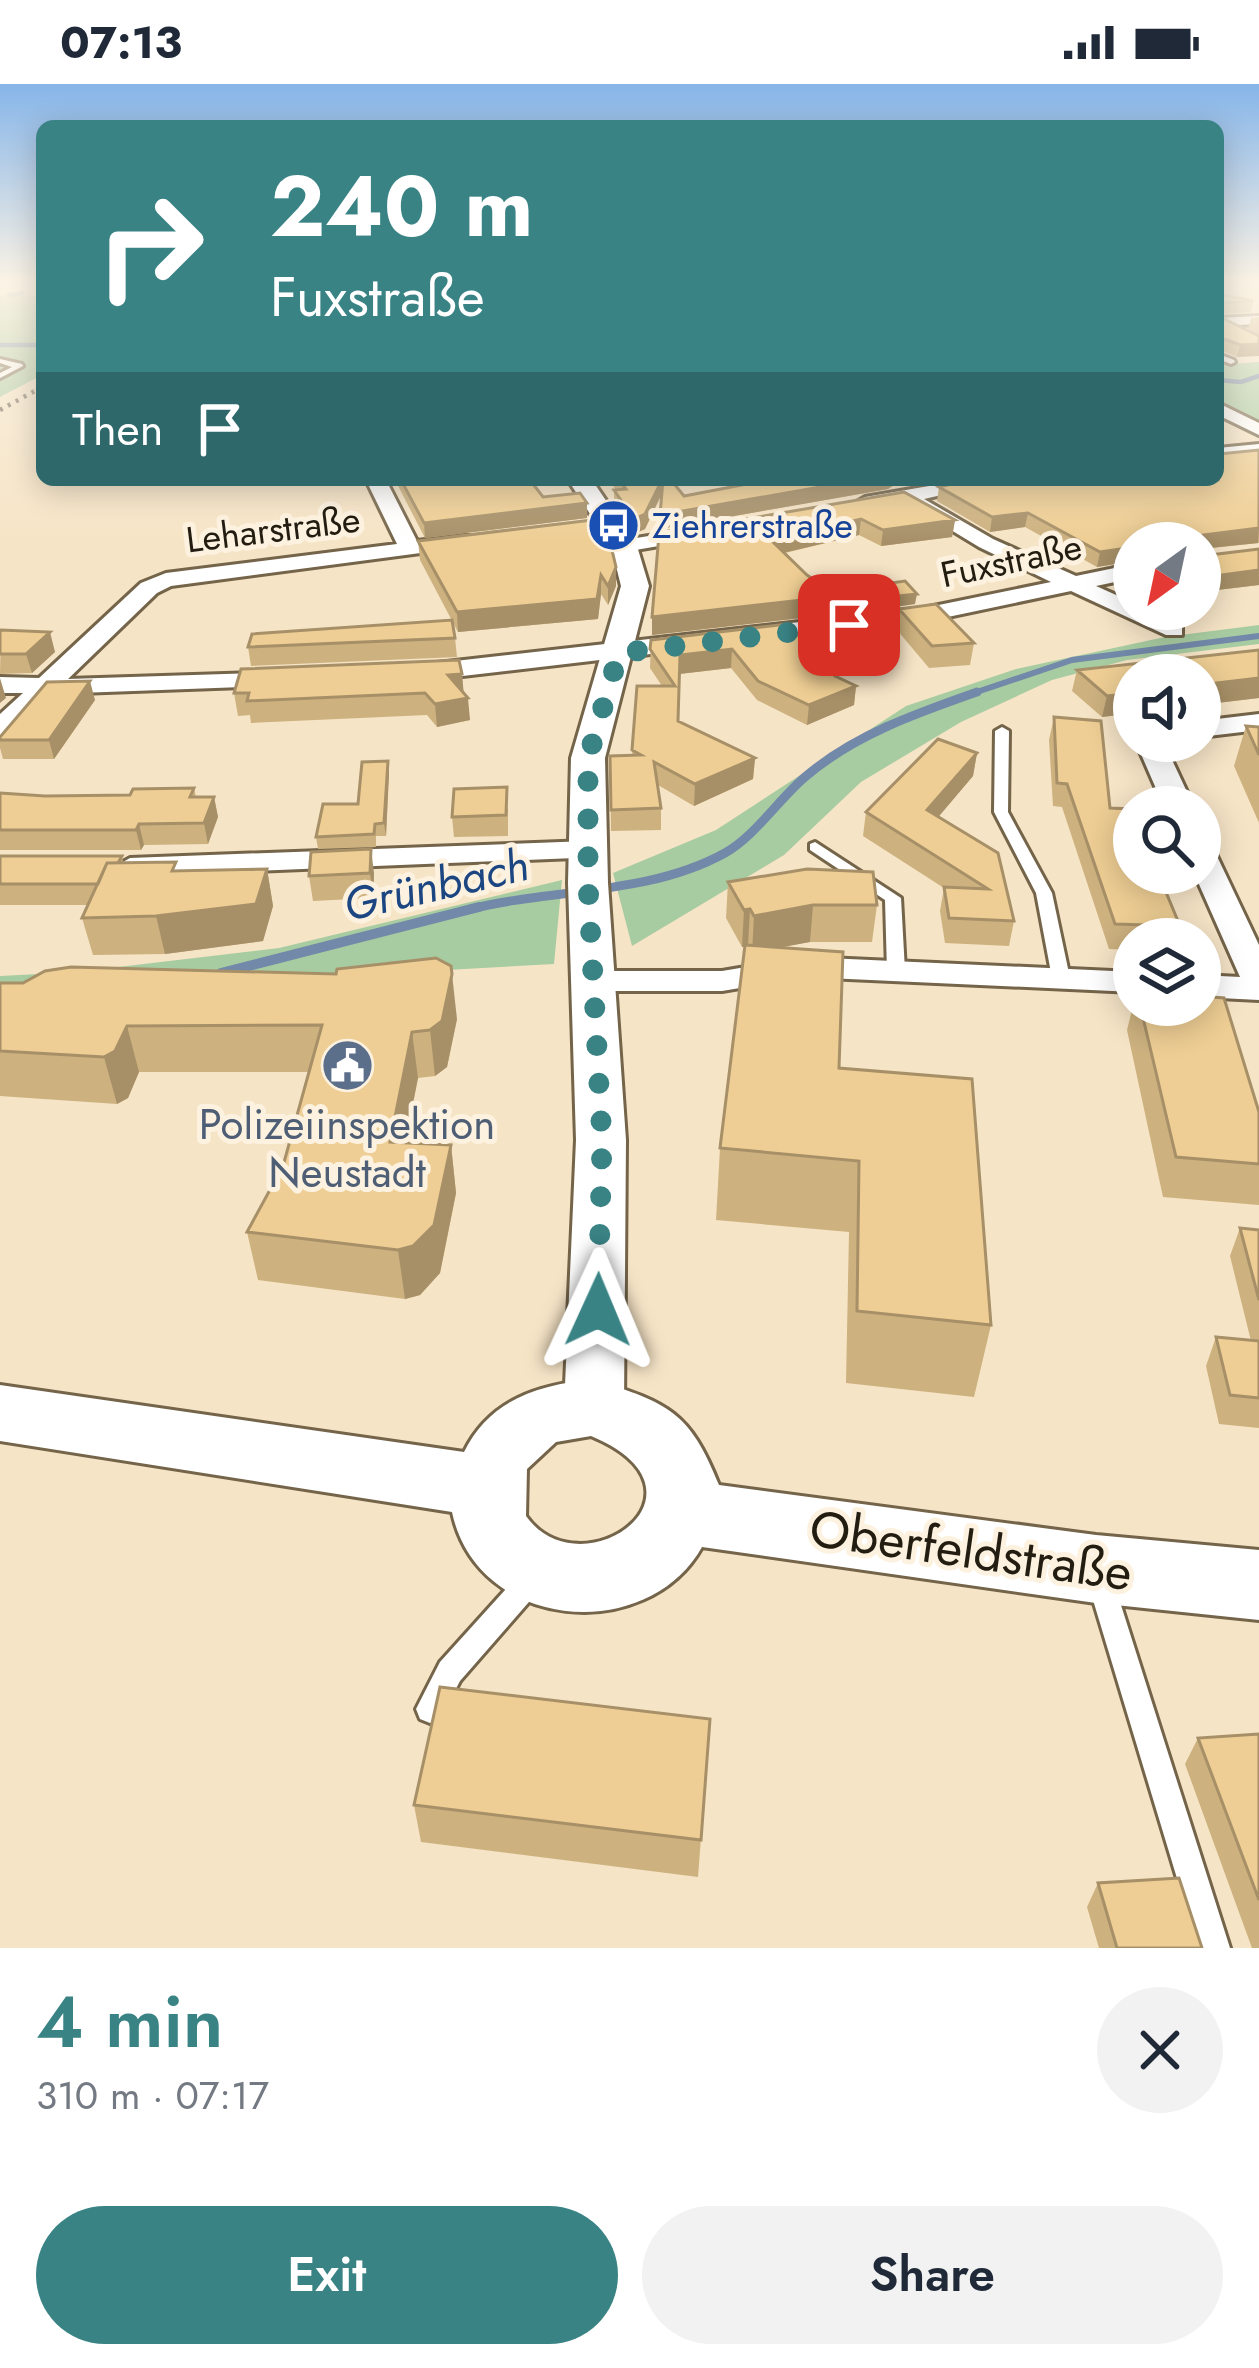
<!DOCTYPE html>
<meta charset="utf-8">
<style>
body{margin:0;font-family:Jost,sans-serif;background:#f2f2f3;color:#1f2937;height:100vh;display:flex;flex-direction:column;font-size:45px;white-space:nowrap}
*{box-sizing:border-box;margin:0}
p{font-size:39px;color:#747a83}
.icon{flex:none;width:66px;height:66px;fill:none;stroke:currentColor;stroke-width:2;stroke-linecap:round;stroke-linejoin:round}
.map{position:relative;height:1864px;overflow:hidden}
.side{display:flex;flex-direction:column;background:#fff;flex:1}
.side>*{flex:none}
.top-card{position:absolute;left:36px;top:36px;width:1188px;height:366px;border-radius:18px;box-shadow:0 6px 30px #0003;background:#3a8385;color:#fff;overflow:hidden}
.needle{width:78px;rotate:213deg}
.tools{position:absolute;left:1113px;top:438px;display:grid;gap:24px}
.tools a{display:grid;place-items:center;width:108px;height:108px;border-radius:50%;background:#fff;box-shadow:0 6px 30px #0003;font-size:60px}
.pin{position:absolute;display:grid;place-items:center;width:102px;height:102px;color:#fff;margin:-51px;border-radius:24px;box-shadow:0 6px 18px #0006}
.me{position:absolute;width:132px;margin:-66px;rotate:1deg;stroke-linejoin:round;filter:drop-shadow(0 0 9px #0008)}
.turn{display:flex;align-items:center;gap:42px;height:252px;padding:0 36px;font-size:54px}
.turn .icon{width:156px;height:156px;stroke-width:2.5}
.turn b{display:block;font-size:84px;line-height:102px}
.then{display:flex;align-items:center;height:114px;padding:0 36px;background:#0003;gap:24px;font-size:45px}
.round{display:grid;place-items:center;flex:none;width:126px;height:126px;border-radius:63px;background:#f2f2f3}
.overview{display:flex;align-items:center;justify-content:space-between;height:204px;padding:0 36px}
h1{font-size:72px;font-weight:600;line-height:90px;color:#3a8385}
.cta{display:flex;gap:24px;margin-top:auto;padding:24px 36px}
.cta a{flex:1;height:138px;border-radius:72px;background:#3a8385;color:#fff;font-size:48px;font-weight:600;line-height:138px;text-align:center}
.cta a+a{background:#f2f2f3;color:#1f2937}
.status{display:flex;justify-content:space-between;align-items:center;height:84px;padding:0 60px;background:#fff;direction:ltr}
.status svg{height:33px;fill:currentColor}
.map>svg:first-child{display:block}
.green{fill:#a8cca1}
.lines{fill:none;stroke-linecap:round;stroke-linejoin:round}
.stream-far3{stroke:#7289a9;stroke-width:4.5}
.stream-far2{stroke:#7289a9;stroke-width:6}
.stream-far1{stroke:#7289a9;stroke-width:9}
.stream{stroke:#7289a9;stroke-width:10}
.service-casing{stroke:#746449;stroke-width:6}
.minor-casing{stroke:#746449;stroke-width:6}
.tertiary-casing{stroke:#746449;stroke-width:6}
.secondary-casing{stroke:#746449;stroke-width:6}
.service{fill:#fff;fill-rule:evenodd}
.minor{fill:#fff;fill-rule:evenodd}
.tertiary{fill:#fff;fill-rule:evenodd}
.secondary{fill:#fff;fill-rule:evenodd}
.rail-far1{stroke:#6c6250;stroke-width:3;stroke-dasharray:3 4.5;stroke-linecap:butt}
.rail{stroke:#6c6250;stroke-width:4.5;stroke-dasharray:3 6;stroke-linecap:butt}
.wall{fill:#cdb17f}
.shaded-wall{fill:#a79068}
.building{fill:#eece94;stroke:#a79068;stroke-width:3}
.route{stroke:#3a8385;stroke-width:21;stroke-dasharray:0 37.8}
.labels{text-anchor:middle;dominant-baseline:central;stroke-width:10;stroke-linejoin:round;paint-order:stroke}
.far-transit-label{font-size:36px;fill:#164399;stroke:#fdf2e0;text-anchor:start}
.far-street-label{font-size:36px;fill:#231d11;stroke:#fdf2e0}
.service-label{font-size:42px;fill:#4e5e75;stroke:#fdf2e0}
.water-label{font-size:45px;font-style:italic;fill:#1b4682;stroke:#fdf2e0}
.near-street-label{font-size:51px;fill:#231d11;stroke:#fdf2e0}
</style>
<div class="status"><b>07:13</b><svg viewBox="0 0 49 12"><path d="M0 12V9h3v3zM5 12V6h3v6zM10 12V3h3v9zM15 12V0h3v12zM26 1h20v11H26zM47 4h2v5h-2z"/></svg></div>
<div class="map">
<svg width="1259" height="1864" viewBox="0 0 1259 1864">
<rect width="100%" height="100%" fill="#f6e4c6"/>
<!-- green -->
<path class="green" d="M0,211L42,212V291L0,313Z
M1259,278V338L1232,325L1218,327V281Z
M1259,541V560L1127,576L1052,596L961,638L861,698L784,771L632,862L613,789L716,746L906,622L1016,585L1165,553Z
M562,796L554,880L446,886L0,930V892L76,888L279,864Z"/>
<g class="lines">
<!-- stream-far3 -->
<path class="stream-far3" d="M9,211L22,209
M0,261H42
M1218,296L1241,298L1259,292"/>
<!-- stream-far2 -->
<path class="stream-far2" d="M968,611L1072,576L1259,552"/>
<!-- stream-far1 -->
<path class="stream-far1" d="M467,826C551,804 647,812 725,769C755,752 779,715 805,693C854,651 917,629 977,608"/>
<!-- stream -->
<path class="stream" d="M221,889L479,823"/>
<defs>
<path id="service" d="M1218,270L1234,276L1235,278L1231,280L1218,275Z
M0,275L22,280L23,282L0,294V289L12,283L0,279Z
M1002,643L1009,647L1008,728L1052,809L1070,894L1061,899L1052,894L1036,809L994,728L995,647Z
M815,758L901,814L905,887L902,891L896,892L887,887L885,816L810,766V760Z
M533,1482L542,1485L546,1494L542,1503L460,1597L440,1635L430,1639L420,1635L416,1625L440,1578L524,1485Z
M1100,1484L1109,1487L1113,1496L1230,1864H1198L1087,1496L1091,1487Z"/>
<path id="minor" d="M1259,232V240L1218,242V234Z
M1218,319L1259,339V351L1218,331Z
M1259,360V370L1218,376V364Z
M366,396H386L417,457L466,451L477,457L466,463L171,502L157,509L68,595L284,588L297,596L293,601L52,610L10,651L0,653V630L23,609H0V593L39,594L141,499L166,489L397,460Z
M964,396H1007L924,415L993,455L1076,492L1134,480V494L1096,502L1134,519V525H1148L1182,541V551H1166L1071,507L924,538L411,598L398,590L411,582L924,524L1051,498L979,463L905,418L865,425L855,419L865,413Z
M704,443L711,445V453L624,468L613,462L624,456Z
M1259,630V646L1200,653V637Z
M1140,657H1168L1166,663L1194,723H1164L1138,663Z
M588,757L599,759L603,766L599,773L130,792L114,783L130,774Z
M1200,759L1215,768L1259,861V916L1200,913V891L1240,893L1194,789H1200Z
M805,873L1134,888V908L805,893L722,907H595L583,904L578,897L583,890L595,887H722Z"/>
<path id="tertiary" d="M568,396H592L637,462L649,502L605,674L608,799L626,1056L624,1323L615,1341L594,1348L573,1341L564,1323L576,1056L568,799L571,674L621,502L611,462Z"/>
<path id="secondary" d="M594,1295C668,1320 689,1326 719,1401L1096,1451L1259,1466V1536L1096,1519L702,1463C647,1561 477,1547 452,1428L0,1357V1301L464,1368C490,1315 539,1301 594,1295ZM591,1352C725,1408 581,1509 526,1432L527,1385L556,1358Z"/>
</defs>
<!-- service casing -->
<use href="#service" class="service-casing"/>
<!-- minor casing -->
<use href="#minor" class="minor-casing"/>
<!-- tertiary casing -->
<use href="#tertiary" class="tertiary-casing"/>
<!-- secondary casing -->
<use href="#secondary" class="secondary-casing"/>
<!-- service -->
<use href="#service" class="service"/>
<!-- minor -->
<use href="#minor" class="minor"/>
<!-- tertiary -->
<use href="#tertiary" class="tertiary"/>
<!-- secondary -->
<use href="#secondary" class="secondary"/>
<!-- rail-far1 -->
<path class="rail-far1" d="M36,306L42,303"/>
<!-- rail -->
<path class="rail" d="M0,326L42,303"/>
</g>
<!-- wall -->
<path class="wall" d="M1218,210L1253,217L1251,228L1218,230Z
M1218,232L1259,252L1237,273L1220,266Z
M1259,233V252L1248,245L1251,234Z
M1259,366V459L1202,465L1201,472L1259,465V501L1200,508L1134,459V477L1097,483L1025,443L990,448L937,417L939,403Z
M395,396H530L543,413L587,434L425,454Z
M609,396H671L684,412L768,396H928L900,398L888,405L660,445L662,410L645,445L634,450L614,420V406H616Z
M904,408L955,436L952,453L881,462L859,451L785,469L836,530L652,551V533Z
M418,457L616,483V502L608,521L601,510L598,535L458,548L420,476Z
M1134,484V503L1128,500L1131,485Z
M869,502L915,520L879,525L868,512Z
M899,525L974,559L970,581L929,584L897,546Z
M788,540L835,592L856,602L854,621L807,641L757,616L731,584L679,590L678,637L755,674L753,695L694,722L658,701L661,724V746L611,747L610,672L632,671L637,602H662L650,584L651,556Z
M1,546L55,568L32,589L0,590Z
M455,554L457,573L251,582L248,563Z
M1259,566V614L1200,621V591H1134V629L1102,633L1072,607L1077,586Z
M462,590L463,608L470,636L437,643L427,631L251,639L250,631L238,632L234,609Z
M95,616L54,675H3L0,664V653Z
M1054,633L1180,842L1177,855H1134V866L1109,865L1062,723L1053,722L1049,656Z
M1246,642L1259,643V739L1234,682Z
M977,669L973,692L938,733L1014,837L1009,862L945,859L940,827L944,804L863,752L866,728Z
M389,689L386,752H376V763L318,765L316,753L358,720Z
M194,704L196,713H214L218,733L208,760L144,761L141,766H0V709L45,712L130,711Z
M508,723V752L454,753L452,733Z
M0,772H122L123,779L178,787L267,785L273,822L263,857L165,870L93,871L82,834L88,821H0Z
M374,789L373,814L313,817L309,792Z
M728,798L877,821L872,858H810L780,863L839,984L991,1241L974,1313L846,1299L849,1148L716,1136L720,1064L744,863H742L726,834Z
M0,899L457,935L447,983L435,992L418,994L405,1059L451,1061L456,1109L440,1189L420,1211L405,1215L258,1196L247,1148L283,1082L309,988H139L128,1014L117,1020L0,1012Z
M1134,918V921H1200L1259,1028V1121L1163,1113L1127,946Z
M1240,1144L1259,1146V1344L1219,1340L1206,1282L1216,1253L1251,1257L1230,1172Z
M710,1635L698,1793L421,1758L414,1721Z
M1259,1650V1864H1252L1185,1680L1198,1654Z
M1098,1799L1202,1864H1099L1087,1823Z"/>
<!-- shaded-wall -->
<path class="shaded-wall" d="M1259,260V272L1237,273L1240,261Z
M662,396L663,407L645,445L634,450V435Z
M860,396H900L888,405L660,445V431Z
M587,419V434L425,454L424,439Z
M1028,429L1025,443L990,448L992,433Z
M861,435L859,451L770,472L771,456Z
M955,436L952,453L881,462L883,446Z
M1259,444L1258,459L1200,465L1203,451Z
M1134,463V477L1097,483L1100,468Z
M616,483V502L608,521V502Z
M1259,486V501L1200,508V494Z
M601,491V510L598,535L458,548L457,528Z
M917,510L915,520L879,525L880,514Z
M838,512L836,530L652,551V533Z
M50,548L55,568L32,589L26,570Z
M732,565L731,584L679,590L680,571Z
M462,590L464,612L448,591Z
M0,594L6,614L0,619Z
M1259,594V614L1200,621V601Z
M90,597L95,616L54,675L49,656Z
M856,602L854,621L807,641L809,621Z
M1134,609V629L1102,633L1107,612Z
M468,614L470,636L437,643L435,620Z
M977,669L973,692L924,750L927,726Z
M755,674L753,695L694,722L695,700Z
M388,677L389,689L386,752L384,739Z
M214,713L218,733L208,760L204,739Z
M139,740L144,761L141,766L136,746Z
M371,765L374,789L373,814L370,789Z
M267,785L273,822L263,857L165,870L156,832Z
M813,821L810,858L752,869L754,832Z
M750,825L748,862L742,863L744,826Z
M452,890L457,935L447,983L435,992L430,946Z
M127,942L139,988L128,1014L117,1020L104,973Z
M412,948L418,994L396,1106L390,1058Z
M451,1061L456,1109L440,1189L420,1211L405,1215L398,1166Z"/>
<!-- building -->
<path class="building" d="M1218,210L1253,217L1220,219L1218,225Z
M1218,232L1259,252V260L1240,261L1222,254L1218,260Z
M1259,366V444L1203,451L1201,472L1259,465V486L1200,494V459H1134V463L1100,468L1028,429L992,433L939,403L969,396H1218V370Z
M401,396H530L543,413L580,409L587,419L424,439Z
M619,396H662L645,430L634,435L614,406L626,405Z
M663,396H671L684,412L768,396H860L660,431Z
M904,408L955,436L883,446L861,435L771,456L807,491L838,512L652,533L659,450Z
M600,435L607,445L616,483L608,502L601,491L597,515L457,528L418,457Z
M905,497L917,510L880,514L869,502Z
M936,520L974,559L932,562L899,525Z
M452,536L455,554L248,563L252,550Z
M788,540L835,592L856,602L809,621L758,597L732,565L680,571L678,637L755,674L695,700L654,678L661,724L611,726L610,672L641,671L632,666L637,602H675L650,565L651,556Z
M0,547L1,546L50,548L26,570H0Z
M1259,566V594L1200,601V591H1134V609L1107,612L1077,586Z
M459,576L462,590L448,591L468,614L435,620L425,609L247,617L249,609H234L241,585Z
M90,597L49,656H0V653L47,598Z
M1054,633L1101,637L1110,724L1132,725L1134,730V789H1158L1180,842L1115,840L1067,700L1057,699Z
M1246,642L1259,643V671Z
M938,655L977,669L927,726L998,769L1014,837L949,834L944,803L988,805L866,728Z
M388,677L384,739L375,740L374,750L316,753L323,720H358L362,678Z
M507,703L506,731L452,733L454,705Z
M194,704L190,713H214L204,739L139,740L136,746H0V709L45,712L130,711L133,705Z
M371,765L370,789L309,792L311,768Z
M0,772H122L118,779H107L98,800H0Z
M176,778L172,787L267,785L256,820L156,832L82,834L107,779Z
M807,785L873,788L877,821H813L754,832L750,825L744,826L728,798Z
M745,861L843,868L839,984L972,995L991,1241L857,1227L859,1077L720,1064Z
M436,874L451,882L452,890L442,937L430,946L412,948L390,1058L451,1061L434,1141L413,1162L398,1166L247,1148L283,1082L322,941L127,942L115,967L104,973L0,967V899H23L45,887L71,883L336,890L337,885Z
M1200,912L1224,914L1259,1028V1080L1176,1073L1140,921H1200Z
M1240,1144L1259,1146V1216Z
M1216,1253L1259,1257V1314L1230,1311Z
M440,1603L710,1635L701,1756L414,1721Z
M1259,1650V1816L1198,1654Z
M1179,1794L1202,1864H1117L1098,1799Z"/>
<!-- sky -->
<linearGradient id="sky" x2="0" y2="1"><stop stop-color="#86b5e9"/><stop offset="0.43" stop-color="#fbf3e5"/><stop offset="1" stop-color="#fbf3e5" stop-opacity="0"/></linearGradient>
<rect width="1259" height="459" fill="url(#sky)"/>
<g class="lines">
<!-- route -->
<path class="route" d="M598,1226L602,1056L588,800V674L619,569L849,541"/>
</g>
<!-- icons -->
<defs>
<symbol id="bus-disc" viewBox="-11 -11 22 22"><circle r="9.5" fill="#1a4fb4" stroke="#fdf2e0"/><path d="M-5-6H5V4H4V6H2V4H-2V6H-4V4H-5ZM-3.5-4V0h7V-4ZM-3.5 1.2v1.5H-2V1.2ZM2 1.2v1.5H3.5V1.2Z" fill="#fff"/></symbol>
<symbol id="civic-disc" viewBox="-11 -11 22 22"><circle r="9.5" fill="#5c6f8a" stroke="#fdf2e0"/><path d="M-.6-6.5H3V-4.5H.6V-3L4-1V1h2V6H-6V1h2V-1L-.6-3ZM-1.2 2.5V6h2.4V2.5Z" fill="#fff"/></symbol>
</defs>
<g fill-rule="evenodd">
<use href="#bus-disc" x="584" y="412" width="59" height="59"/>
<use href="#civic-disc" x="318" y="952" width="59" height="59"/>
</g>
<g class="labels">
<!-- far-transit labels -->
<g class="far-transit-label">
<text x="652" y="441">Ziehrerstraße</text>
</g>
<!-- far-street labels -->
<g class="far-street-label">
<text transform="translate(273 445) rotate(-7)">Leharstraße</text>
<text transform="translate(1011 476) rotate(-12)">Fuxstraße</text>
</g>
<!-- service labels -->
<g class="service-label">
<text x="347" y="1040">Polizeiinspektion<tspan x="347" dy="48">Neustadt</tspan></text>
</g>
<!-- water labels -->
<g class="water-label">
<text transform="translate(436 801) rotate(-13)">Grünbach</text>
</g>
<!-- near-street labels -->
<g class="near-street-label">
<text transform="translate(971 1466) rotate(8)">Oberfeldstraße</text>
</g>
</g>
</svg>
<div class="tools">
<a><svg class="needle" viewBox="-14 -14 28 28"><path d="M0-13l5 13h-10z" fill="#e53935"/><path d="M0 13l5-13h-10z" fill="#747a83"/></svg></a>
<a><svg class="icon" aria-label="sound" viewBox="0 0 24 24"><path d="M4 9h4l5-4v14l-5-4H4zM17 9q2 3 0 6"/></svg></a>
<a><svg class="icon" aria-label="search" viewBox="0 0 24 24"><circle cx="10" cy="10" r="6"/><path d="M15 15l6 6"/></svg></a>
<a><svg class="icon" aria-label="layers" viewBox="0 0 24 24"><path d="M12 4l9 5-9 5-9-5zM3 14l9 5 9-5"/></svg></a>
</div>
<div class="pin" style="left:849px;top:541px;background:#d93025"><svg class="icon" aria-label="arrive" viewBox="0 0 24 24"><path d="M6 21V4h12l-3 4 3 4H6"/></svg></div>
<svg class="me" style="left:598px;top:1226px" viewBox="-20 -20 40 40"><path d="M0-17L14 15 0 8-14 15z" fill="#3a8385" stroke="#fff" stroke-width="4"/></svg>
<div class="top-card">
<div class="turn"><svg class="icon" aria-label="right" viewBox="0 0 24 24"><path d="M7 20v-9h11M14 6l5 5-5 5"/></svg><div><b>240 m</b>Fuxstraße</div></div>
<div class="then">Then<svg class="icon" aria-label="arrive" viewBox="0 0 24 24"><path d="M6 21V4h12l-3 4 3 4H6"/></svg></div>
</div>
</div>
<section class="side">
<div class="overview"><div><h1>4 min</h1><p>310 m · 07:17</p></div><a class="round"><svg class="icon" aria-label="close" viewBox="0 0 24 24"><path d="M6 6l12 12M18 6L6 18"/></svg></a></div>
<div class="cta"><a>Exit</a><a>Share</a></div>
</section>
